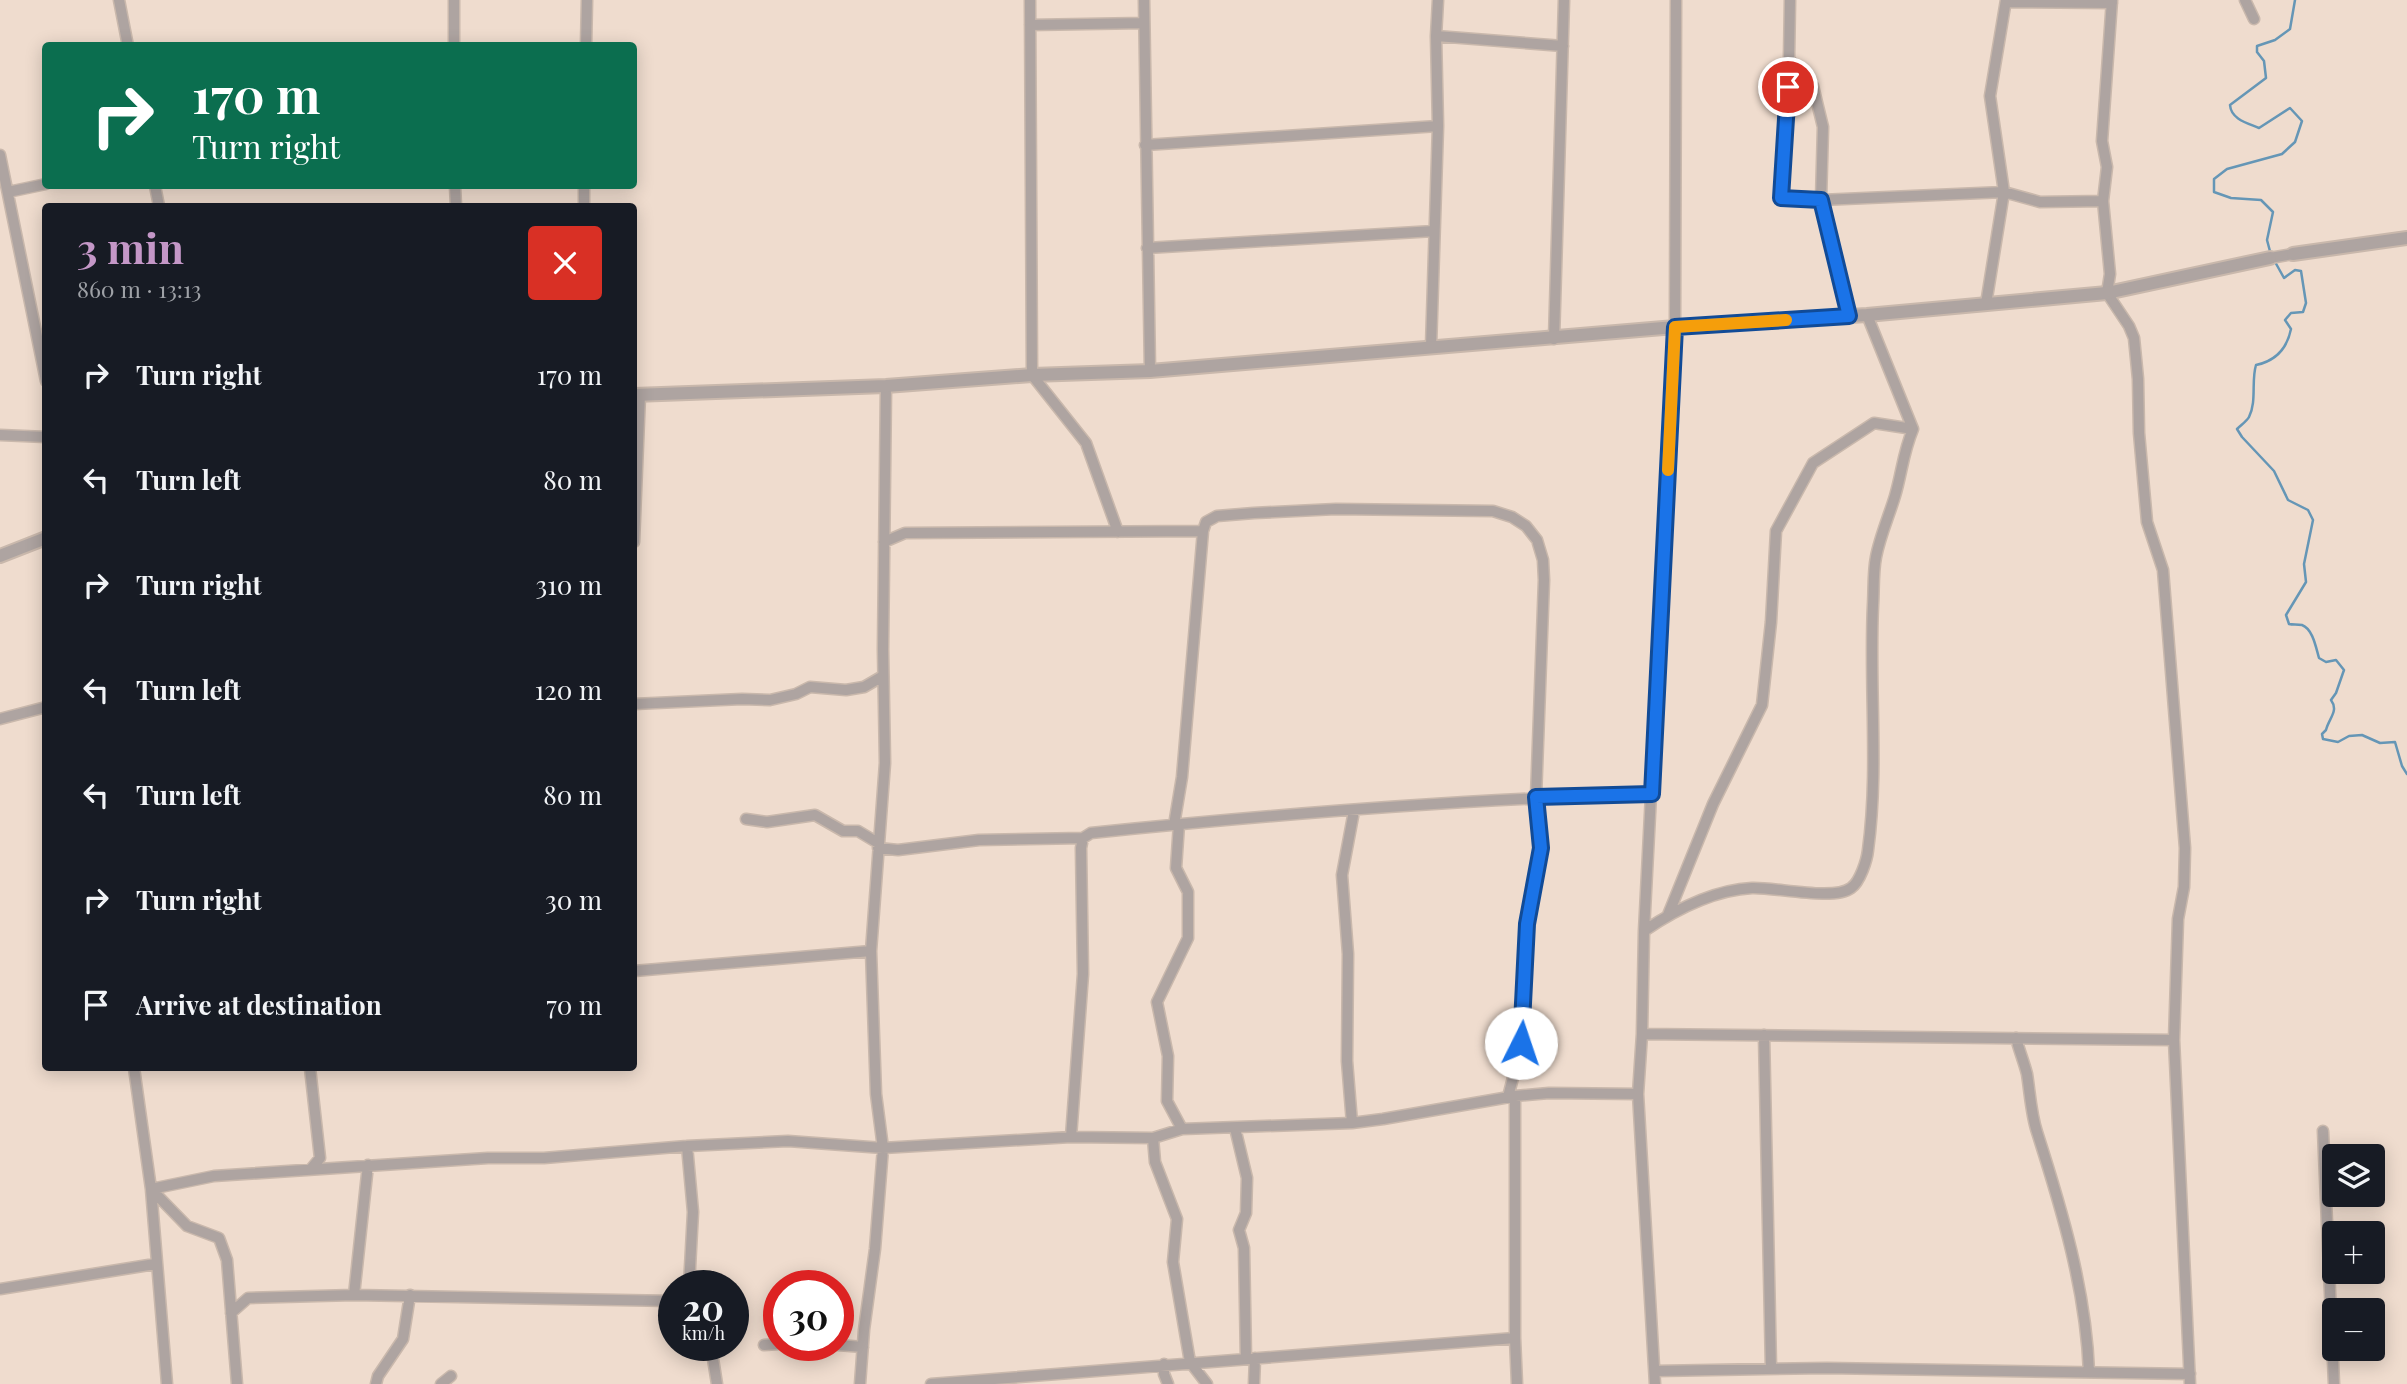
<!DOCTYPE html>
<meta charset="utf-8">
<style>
body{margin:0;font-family:"Playfair Display",serif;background:#20242c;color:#f1f3f6;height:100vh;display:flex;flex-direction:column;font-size:26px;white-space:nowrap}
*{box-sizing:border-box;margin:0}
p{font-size:23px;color:#9ea1a6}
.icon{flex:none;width:38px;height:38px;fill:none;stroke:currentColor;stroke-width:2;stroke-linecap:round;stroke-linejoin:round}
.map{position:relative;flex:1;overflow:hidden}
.side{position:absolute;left:42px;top:203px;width:595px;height:868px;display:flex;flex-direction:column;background:#171b24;border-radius:7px;box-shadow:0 4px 18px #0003}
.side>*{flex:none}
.hud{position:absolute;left:42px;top:42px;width:595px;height:147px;border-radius:7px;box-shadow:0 4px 18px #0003;background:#0b6e4f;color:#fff;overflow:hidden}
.fabs{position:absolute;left:2322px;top:1144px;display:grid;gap:14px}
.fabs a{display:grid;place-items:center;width:63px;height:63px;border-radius:7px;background:#171b24;box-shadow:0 4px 18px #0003;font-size:35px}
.speed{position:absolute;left:658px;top:1270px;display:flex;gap:14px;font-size:35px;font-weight:700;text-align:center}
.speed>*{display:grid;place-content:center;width:91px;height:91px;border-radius:50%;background:#171b24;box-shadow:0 4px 18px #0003;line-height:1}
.speed small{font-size:18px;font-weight:400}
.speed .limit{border:10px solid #d22;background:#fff;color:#111}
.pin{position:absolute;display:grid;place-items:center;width:60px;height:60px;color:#fff;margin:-30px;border:4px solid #fff;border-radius:50%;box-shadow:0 2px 7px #0007}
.me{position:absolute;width:77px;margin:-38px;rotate:4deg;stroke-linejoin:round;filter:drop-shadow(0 0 5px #0008)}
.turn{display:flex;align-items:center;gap:24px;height:147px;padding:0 35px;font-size:32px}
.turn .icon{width:91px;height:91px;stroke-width:2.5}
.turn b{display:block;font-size:49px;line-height:60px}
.round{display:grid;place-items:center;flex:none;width:74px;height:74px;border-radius:7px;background:#20242c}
.headline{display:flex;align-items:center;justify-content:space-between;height:119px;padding:0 35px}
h1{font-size:42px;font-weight:700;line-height:52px;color:#c497c7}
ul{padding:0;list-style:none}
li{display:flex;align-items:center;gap:21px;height:105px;padding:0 35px}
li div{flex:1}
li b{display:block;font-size:26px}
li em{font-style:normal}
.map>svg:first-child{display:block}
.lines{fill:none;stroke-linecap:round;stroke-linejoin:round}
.stream{stroke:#6596b6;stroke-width:2.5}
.minor-casing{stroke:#c9b8ac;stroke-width:13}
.tertiary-casing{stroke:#c9b8ac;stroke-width:16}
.minor{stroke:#aea4a1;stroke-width:10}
.tertiary{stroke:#aea4a1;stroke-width:12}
.route-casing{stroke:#114b97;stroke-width:18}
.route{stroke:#1a73e8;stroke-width:12}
.slow{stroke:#f59e0b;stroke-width:12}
</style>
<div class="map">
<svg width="2407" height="1384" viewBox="0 0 2407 1384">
<rect width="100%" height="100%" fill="#efdcce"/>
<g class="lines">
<!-- stream -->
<path class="stream" d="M2271,255L2267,240L2273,212L2261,200L2231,198L2214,192V179L2227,169L2282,154L2295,142L2302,121L2290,108L2259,128C2247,123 2231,119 2230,105L2266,78L2264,61L2257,52V46L2275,40L2290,29L2295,0
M2274,260L2284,278L2295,270L2301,271L2306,303L2303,312L2291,313L2285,320L2291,329C2287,349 2275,361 2256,365C2251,381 2257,401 2249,417C2247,421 2241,425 2237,429L2242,437L2274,471L2288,500L2308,510L2313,520L2304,564L2306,582L2286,615L2289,624C2293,625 2297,624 2302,625C2313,629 2316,648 2319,658L2326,662L2336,660L2344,670L2336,693L2331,700C2339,711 2329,718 2326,730L2322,734L2323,739L2338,742L2349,736L2362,735L2380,743L2395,742L2402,766L2407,774"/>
<defs>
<path id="minor" d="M119,0L128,46
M454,0V46
M1030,0L1032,375L1086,443L1118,532
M1144,0L1150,371
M1790,0L1789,59L1781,198L1821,200L1849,316
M2112,0L2102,141L2107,167L2103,201L2110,274L2107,293L2129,326L2134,338L2138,379L2139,433L2147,522L2163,570L2185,848L2184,887L2178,919L2174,1040
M2245,0L2254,19
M2006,2L2112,3
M1030,25L1143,23
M1436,36L1563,46
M586,46L587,0
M1789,59L1813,86L1823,127L1821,200L2004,192L2040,202L2103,201
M1145,145L1438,126
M0,155L46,381
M155,186L159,206
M455,186L456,206
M8,192L46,184
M584,206V186
M1147,248L1434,231
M2270,258L2293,254
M1986,304L2004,192L1990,96L2006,0
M1554,339L1564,0
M1431,347L1438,126L1436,36L1438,0
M0,435L46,437
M634,542L640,394
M884,542L905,533L1203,531
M634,704L742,699L770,700L796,694L810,687L846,690L864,687L883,676
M0,719L46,707
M746,819L767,822L815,815L843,831H858L878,843
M1179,824L1176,868L1188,892V938L1157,1002L1168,1056L1167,1101L1182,1129
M1174,825L1182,777L1203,531L1206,522L1217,516L1254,513L1336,509L1493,511L1512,517L1526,526L1537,540L1543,560L1544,580L1536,797L1541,848L1527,924L1522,1043L1508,1097
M878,848L898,850L979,840L1083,838L1091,833C1277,814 1465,799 1652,794
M1668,915L1713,804L1762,705L1771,622L1776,531L1813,463L1874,423L1913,429
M1644,931C1675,910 1713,890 1752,888C1775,887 1834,901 1851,888C1860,882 1867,860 1868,850C1879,769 1869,686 1873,605C1874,589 1873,572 1876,557C1880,536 1889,516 1895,496C1902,472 1903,453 1913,429L1867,315
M634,971L871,951
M1642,1034L2174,1040L2190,1384
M1764,1035L1771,1369
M2016,1038C2019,1050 2024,1062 2027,1074C2030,1093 2031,1114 2037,1132C2062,1210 2086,1290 2089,1372
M134,1068L151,1189L167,1384
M310,1068L320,1158L311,1169
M1515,1096V1338L1517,1384
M1352,1123L1347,1061L1348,954L1342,875L1354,811
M1235,1128L1247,1178L1246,1213L1239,1230L1244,1248L1246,1359
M2323,1131L2334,1384
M1071,1137L1083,974L1081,848L1083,838
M1153,1138L1155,1162L1177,1219L1173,1262L1190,1362L1207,1384
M687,1146L693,1212L689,1286
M151,1189L214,1176L488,1158H544L687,1146L788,1141L883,1148L1071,1137L1153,1138L1182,1129L1352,1123L1383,1119L1515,1096L1549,1093L1638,1094
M151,1189L187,1226L219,1238L227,1260L237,1384
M0,1289L155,1264
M354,1295L368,1165
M231,1313L248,1298L354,1295L674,1301
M764,1345L779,1344
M838,1345L863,1347
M711,1346L717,1384
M1164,1364V1374L1168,1384
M1656,1371L1827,1368L2190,1374
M376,1384L378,1376L403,1339L410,1295
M441,1384L451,1376
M860,1384L864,1330L875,1249L883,1148L876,1094L871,951L885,763L883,649L886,386
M931,1384L1515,1338
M1254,1384L1255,1358
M1655,1384L1638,1094L1642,1034L1644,931L1675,327L1676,0"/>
<path id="tertiary" d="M2293,254L2407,238
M634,395L886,386L1032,375L1150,371L1675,327L1867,315L2107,293L2270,258
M0,556L46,538"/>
</defs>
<!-- minor casing -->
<use href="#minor" class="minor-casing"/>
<!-- tertiary casing -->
<use href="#tertiary" class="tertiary-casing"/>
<!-- minor -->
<use href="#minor" class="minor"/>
<!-- tertiary -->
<use href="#tertiary" class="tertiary"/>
</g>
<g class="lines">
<defs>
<path id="route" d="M1521,1043L1527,924L1541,848L1536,797L1652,794L1675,327L1849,316L1821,200L1781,198L1788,87"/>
</defs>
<!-- route casing -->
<use href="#route" class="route-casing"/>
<!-- route -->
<use href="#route" class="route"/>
<!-- slow -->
<path class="slow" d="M1668,470L1675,327L1786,320"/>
</g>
</svg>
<div class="fabs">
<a><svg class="icon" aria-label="layers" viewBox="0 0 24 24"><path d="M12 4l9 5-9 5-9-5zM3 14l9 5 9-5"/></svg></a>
<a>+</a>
<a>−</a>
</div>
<div class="speed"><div>20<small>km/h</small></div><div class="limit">30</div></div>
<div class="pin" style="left:1788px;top:87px;background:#d93025"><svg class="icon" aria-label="arrive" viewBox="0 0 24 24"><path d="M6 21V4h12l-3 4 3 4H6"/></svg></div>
<svg class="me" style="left:1521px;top:1043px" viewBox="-20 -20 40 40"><circle r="19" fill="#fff"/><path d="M0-13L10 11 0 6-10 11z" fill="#1a73e8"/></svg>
<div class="hud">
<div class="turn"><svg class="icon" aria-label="right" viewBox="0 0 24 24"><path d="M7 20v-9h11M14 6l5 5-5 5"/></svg><div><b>170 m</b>Turn right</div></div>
</div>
<section class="side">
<div class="headline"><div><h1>3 min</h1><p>860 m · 13:13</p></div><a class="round" style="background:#d93025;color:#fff"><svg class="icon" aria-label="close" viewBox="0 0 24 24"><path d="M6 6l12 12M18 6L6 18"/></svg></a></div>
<ul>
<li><svg class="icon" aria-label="right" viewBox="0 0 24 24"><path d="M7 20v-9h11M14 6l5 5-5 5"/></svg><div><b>Turn right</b></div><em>170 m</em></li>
<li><svg class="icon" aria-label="left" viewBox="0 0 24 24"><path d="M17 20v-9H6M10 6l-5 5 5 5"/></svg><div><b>Turn left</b></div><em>80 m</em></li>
<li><svg class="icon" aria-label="right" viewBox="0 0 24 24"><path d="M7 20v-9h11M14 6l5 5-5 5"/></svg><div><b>Turn right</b></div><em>310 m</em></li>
<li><svg class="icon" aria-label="left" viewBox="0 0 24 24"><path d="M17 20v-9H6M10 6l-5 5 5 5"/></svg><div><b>Turn left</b></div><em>120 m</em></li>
<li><svg class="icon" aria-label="left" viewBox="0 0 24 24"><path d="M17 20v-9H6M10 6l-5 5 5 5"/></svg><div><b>Turn left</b></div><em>80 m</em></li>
<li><svg class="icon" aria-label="right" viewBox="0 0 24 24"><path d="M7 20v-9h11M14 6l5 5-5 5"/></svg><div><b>Turn right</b></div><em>30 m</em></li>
<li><svg class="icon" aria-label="arrive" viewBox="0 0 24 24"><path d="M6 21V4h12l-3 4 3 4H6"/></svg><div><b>Arrive at destination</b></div><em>70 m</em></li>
</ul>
</section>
</div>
